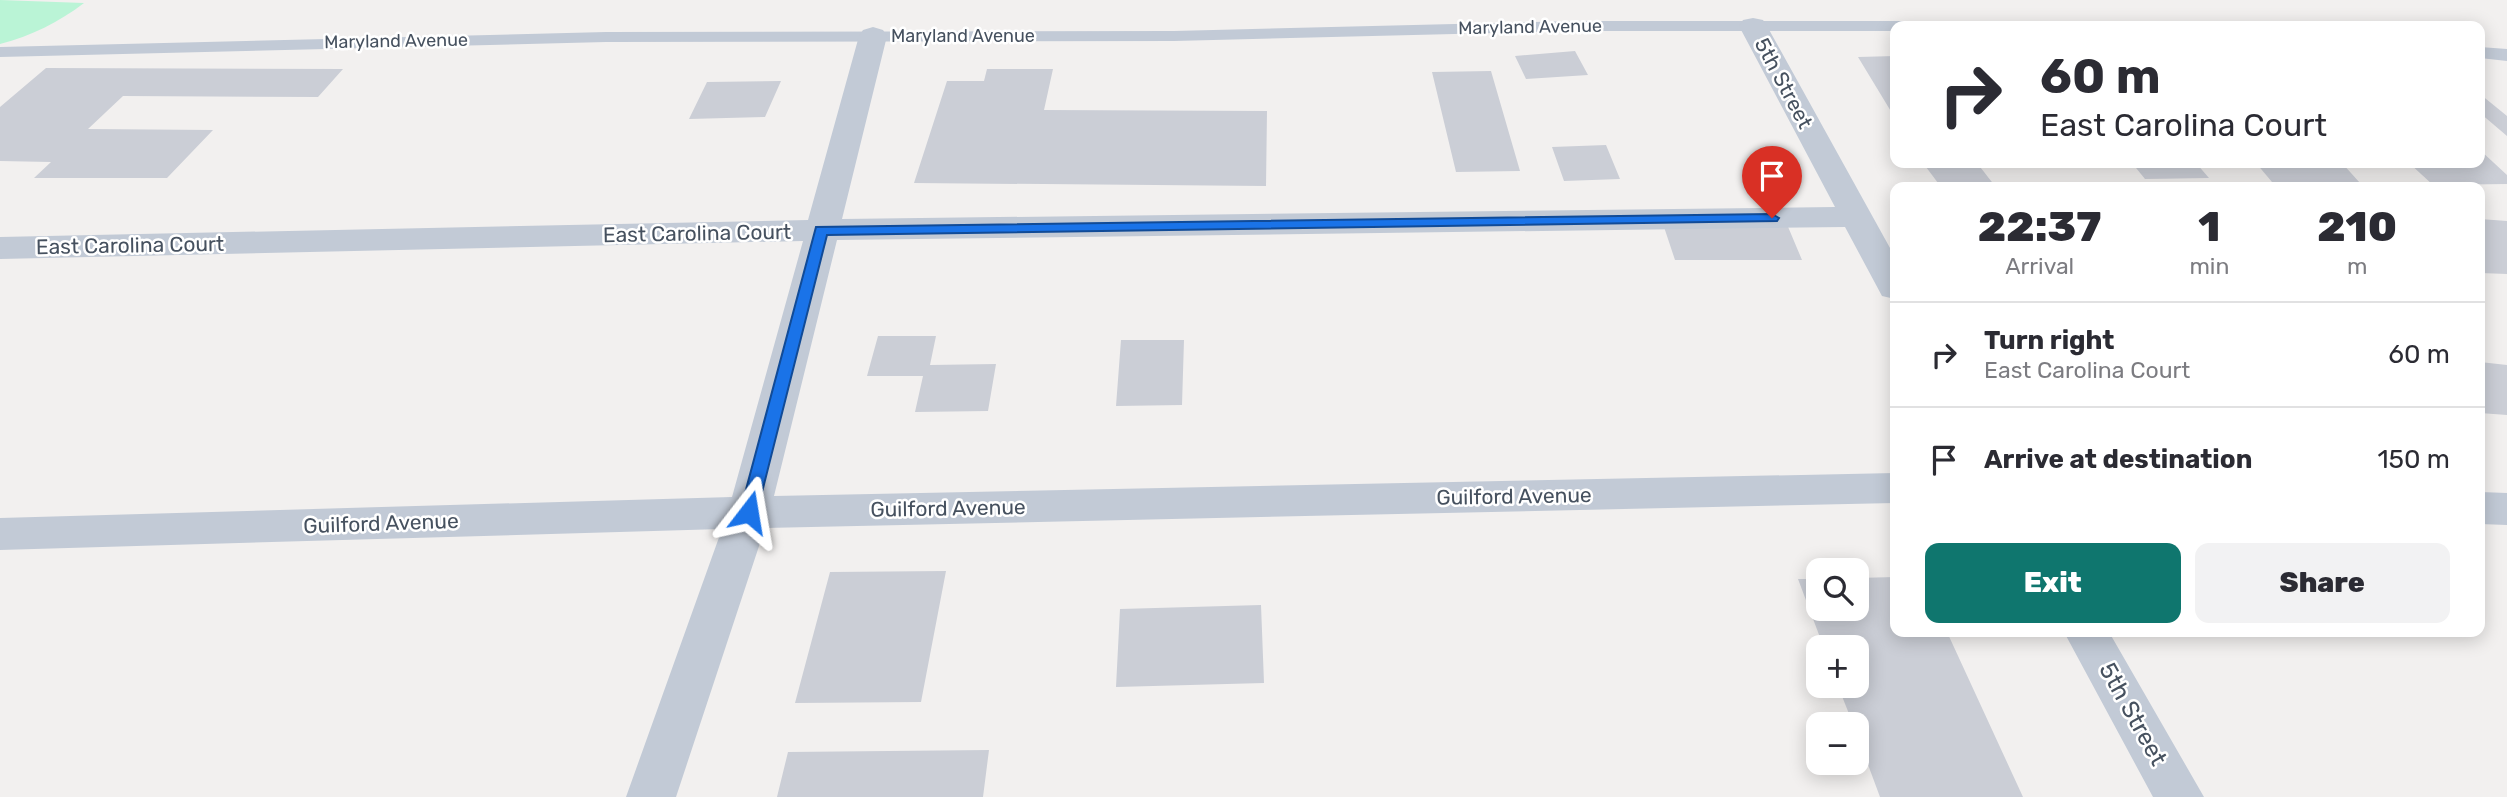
<!DOCTYPE html>
<meta charset="utf-8">
<style>
body{margin:0;font-family:Rubik,sans-serif;background:#f2f2f3;color:#2b2b33;height:100vh;display:flex;flex-direction:column;font-size:26px;white-space:nowrap}
*{box-sizing:border-box;margin:0}
p{font-size:23px;color:#7c7c81}
.icon{flex:none;width:38px;height:38px;fill:none;stroke:currentColor;stroke-width:2;stroke-linecap:round;stroke-linejoin:round}
.map{position:relative;flex:1;overflow:hidden}
.sheet{position:absolute;left:1890px;top:182px;width:595px;height:455px;display:flex;flex-direction:column;background:#fff;border-radius:14px;box-shadow:0 4px 18px #0003}
.sheet>*{flex:none}
.banner{position:absolute;left:1890px;top:21px;width:595px;height:147px;border-radius:14px;box-shadow:0 4px 18px #0003;background:#fff;color:#2b2b33;overflow:hidden}
.buttons{position:absolute;left:1806px;top:558px;display:grid;gap:14px}
.buttons a{display:grid;place-items:center;width:63px;height:63px;border-radius:14px;background:#fff;box-shadow:0 4px 18px #0003;font-size:35px}
.pin{position:absolute;display:grid;place-items:center;width:60px;height:60px;color:#fff;margin:-72px -30px;border-radius:50% 50% 50% 0;rotate:-45deg;box-shadow:0 0 7px #0007}
.pin .icon{rotate:45deg}
.me{position:absolute;width:77px;margin:-38px;rotate:14deg;stroke-linejoin:round;filter:drop-shadow(0 0 5px #0008)}
.turn{display:flex;align-items:center;gap:24px;height:147px;padding:0 35px;font-size:32px}
.turn .icon{width:91px;height:91px;stroke-width:2.5}
.turn b{display:block;font-size:49px;line-height:60px}
.eta{display:flex;justify-content:space-evenly;align-items:center;height:119px;text-align:center}
.eta b{font-size:42px;font-weight:800;line-height:49px}
.cta{display:flex;gap:14px;margin-top:auto;padding:14px 35px}
.cta a{flex:1;height:80px;border-radius:14px;background:#0f766e;color:#fff;font-size:28px;font-weight:800;line-height:80px;text-align:center}
.cta a+a{background:#f2f2f3;color:#2b2b33}
ul{padding:0;list-style:none}
li{display:flex;align-items:center;gap:21px;height:105px;padding:0 35px;border-top:2px solid #e1e1e2}
li div{flex:1}
li b{display:block;font-size:26px}
li em{font-style:normal}
.map>svg:first-child{display:block}
.green{fill:#baf4d6}
.building{fill:#cbced6}
.lines{fill:none;stroke-linecap:round;stroke-linejoin:round}
.service{fill:#c2cad6;fill-rule:evenodd}
.minor{fill:#c2cad6;fill-rule:evenodd}
.route{fill:#1a73e8;stroke:#114b97;stroke-width:2}
.labels{text-anchor:middle;dominant-baseline:central;stroke-width:5;stroke-linejoin:round;paint-order:stroke}
.far-street-label{font-size:18px;fill:#46515f;stroke:#fff}
.street-label{font-size:21px;fill:#46515f;stroke:#fff}
.near-street-label{font-size:24px;fill:#46515f;stroke:#fff}
</style>
<div class="map">
<svg width="2507" height="797" viewBox="0 0 2507 797">
<rect width="100%" height="100%" fill="#f2f0ef"/>
<!-- green -->
<path class="green" d="M0,0L84,3C59,22 31,36 0,44Z"/>
<!-- building -->
<path class="building" d="M1575,51L1588,75L1526,79L1515,56Z
M1895,56V118L1858,57Z
M46,68L343,69L318,97L123,96L88,129L213,130L167,178H34L51,162L0,161V107Z
M987,69H1053L1044,110L1267,111L1266,186L914,183L947,81H984Z
M1491,71L1520,171L1456,172L1432,72Z
M781,81L765,117L689,119L707,82Z
M2480,94L2507,116V136L2480,113Z
M1606,145L1620,179L1564,181L1552,147Z
M2480,150L2507,175V184L2433,185L2409,163H2480Z
M1923,163H1977L1995,186L1941,187Z
M2132,163H2196L2209,178L2145,179Z
M2256,163H2342L2360,183L2272,182Z
M2480,219L2507,221V274L2480,273Z
M1662,221L1786,222L1802,260H1675Z
M878,336H936L930,365L996,364L988,411L915,412L923,376H867Z
M1121,340H1184L1182,405L1116,406Z
M2480,362L2507,365V415L2480,413Z
M946,571L921,702L795,703L830,572Z
M1895,577V632H1947L2023,797H1880L1857,735V724H1853L1838,686H1857V648H1824L1798,579H1818V609H1857V578Z
M1261,605L1264,683L1116,687L1120,609Z
M989,750L983,797H777L788,752Z"/>
<g class="lines">
<!-- service -->
<path class="service" d="M1575,21H1925L1934,26H1895V31H1575L1174,41L606,42L0,57V47L606,32L1174,31Z
M2480,47L2507,49V61L2480,58Z"/>
<!-- minor -->
<path class="minor" d="M1753,18L1763,20L1767,26L1895,257V299L1882,296L1845,227L837,240L774,496L1895,473V503L765,528L676,797H626L722,529L0,550V518L732,497L803,241L0,259V237L808,220L859,36L863,30L873,27L883,30L887,36L842,219L1835,207L1739,26L1743,20Z
M2480,492L2507,493V525L2480,524Z
M2064,632H2109L2204,797H2153Z"/>
</g>
<!-- route -->
<path class="route" d="M1772,214L1779,218L1777,221L827,235L757,512L755,517H743L740,512L816,227Z"/>
<g class="labels">
<!-- far-street labels -->
<g class="far-street-label">
<text transform="translate(1530 27) rotate(-1)">Maryland Avenue</text>
<text x="963" y="36">Maryland Avenue</text>
<text transform="translate(396 41) rotate(-1)">Maryland Avenue</text>
</g>
<!-- street labels -->
<g class="street-label">
<text transform="translate(1784 83) rotate(62)">5th Street</text>
<text transform="translate(697 233) rotate(-1)">East Carolina Court</text>
<text transform="translate(130 245) rotate(-1)">East Carolina Court</text>
<text transform="translate(1514 496) rotate(-1)">Guilford Avenue</text>
<text transform="translate(948 508) rotate(-1)">Guilford Avenue</text>
<text transform="translate(381 523) rotate(-2)">Guilford Avenue</text>
</g>
<!-- near-street labels -->
<g class="near-street-label">
<text transform="translate(2133 714) rotate(61)">5th Street</text>
</g>
</g>
</svg>
<div class="buttons">
<a><svg class="icon" aria-label="search" viewBox="0 0 24 24"><circle cx="10" cy="10" r="6"/><path d="M15 15l6 6"/></svg></a>
<a>+</a>
<a>−</a>
</div>
<div class="pin" style="left:1772px;top:218px;background:#d93025"><svg class="icon" aria-label="arrive" viewBox="0 0 24 24"><path d="M6 21V4h12l-3 4 3 4H6"/></svg></div>
<svg class="me" style="left:749px;top:512px" viewBox="-20 -20 40 40"><path d="M0-17L14 15 0 8-14 15z" fill="#1a73e8" stroke="#fff" stroke-width="4"/></svg>
<div class="banner">
<div class="turn"><svg class="icon" aria-label="right" viewBox="0 0 24 24"><path d="M7 20v-9h11M14 6l5 5-5 5"/></svg><div><b>60 m</b>East Carolina Court</div></div>
</div>
<section class="sheet">
<div class="eta">
<div><b>22:37</b><p>Arrival</p></div>
<div><b>1</b><p>min</p></div>
<div><b>210</b><p>m</p></div>
</div>
<ul>
<li><svg class="icon" aria-label="right" viewBox="0 0 24 24"><path d="M7 20v-9h11M14 6l5 5-5 5"/></svg><div><b>Turn right</b><p>East Carolina Court</p></div><em>60 m</em></li>
<li><svg class="icon" aria-label="arrive" viewBox="0 0 24 24"><path d="M6 21V4h12l-3 4 3 4H6"/></svg><div><b>Arrive at destination</b></div><em>150 m</em></li>
</ul>
<div class="cta"><a>Exit</a><a>Share</a></div>
</section>
</div>
